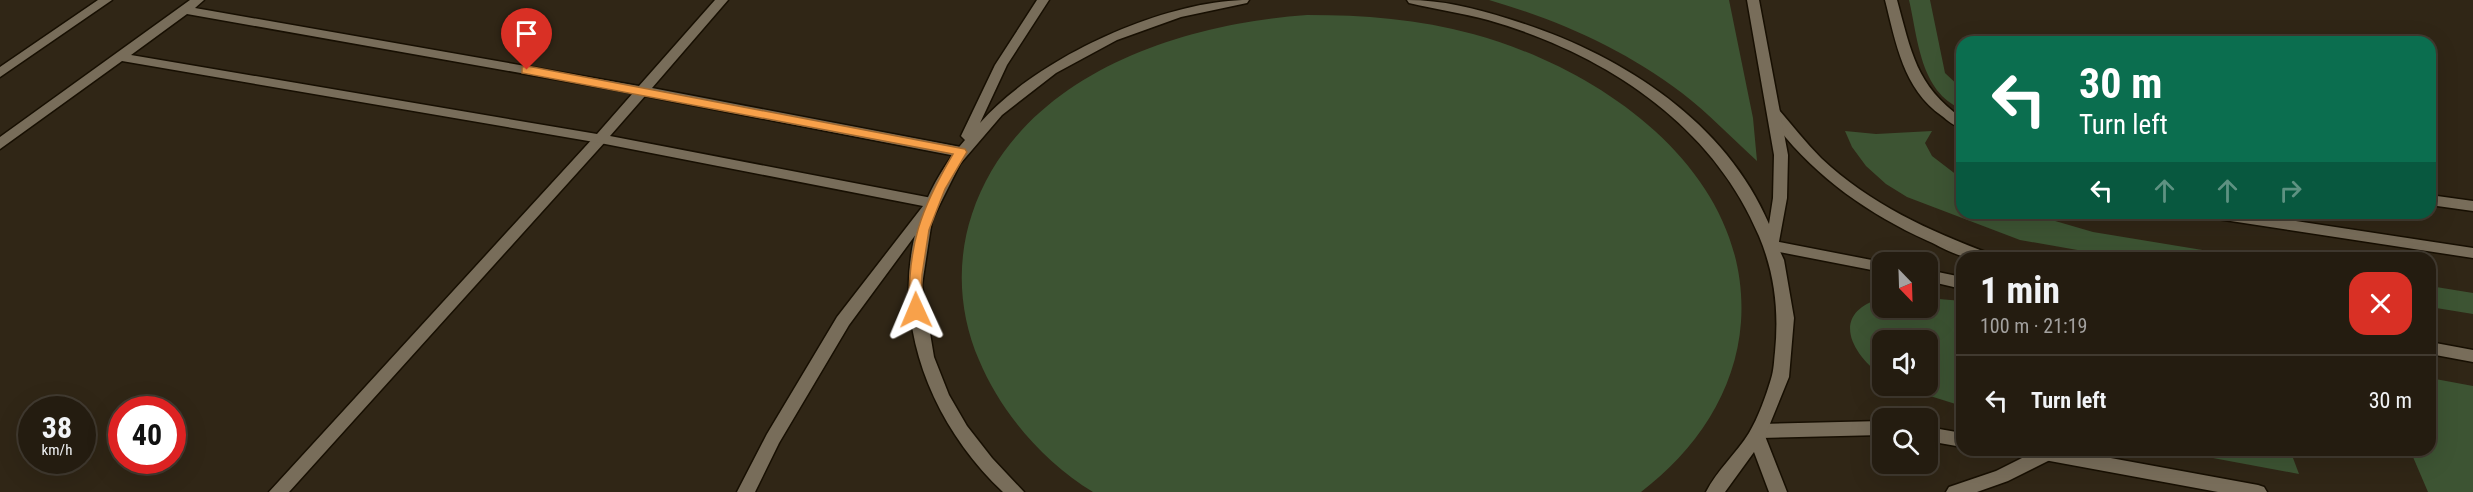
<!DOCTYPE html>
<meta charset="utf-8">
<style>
body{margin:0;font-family:"Roboto Condensed",sans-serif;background:#2c2519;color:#f1f3f6;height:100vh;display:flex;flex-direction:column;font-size:22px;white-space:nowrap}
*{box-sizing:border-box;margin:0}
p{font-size:20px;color:#a3a19f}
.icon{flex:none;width:33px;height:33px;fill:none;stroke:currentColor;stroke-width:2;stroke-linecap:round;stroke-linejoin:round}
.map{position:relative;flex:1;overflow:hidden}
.details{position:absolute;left:1956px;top:252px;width:480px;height:204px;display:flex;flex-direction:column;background:#241c10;border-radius:18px;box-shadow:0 6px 24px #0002,0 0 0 2px #413a30}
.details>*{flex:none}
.banner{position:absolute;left:1956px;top:36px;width:480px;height:183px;border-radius:18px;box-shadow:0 6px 24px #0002,0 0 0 2px #413a30;background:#0b6e4f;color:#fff;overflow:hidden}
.needle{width:39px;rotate:157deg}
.tools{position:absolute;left:1872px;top:252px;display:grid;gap:12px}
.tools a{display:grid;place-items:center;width:66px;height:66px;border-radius:12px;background:#241c10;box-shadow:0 6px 24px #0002,0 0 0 2px #413a30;font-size:30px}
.speed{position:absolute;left:18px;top:396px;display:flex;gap:12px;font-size:30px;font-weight:700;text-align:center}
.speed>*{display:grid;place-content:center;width:78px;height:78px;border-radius:50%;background:#241c10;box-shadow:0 6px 24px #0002,0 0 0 2px #413a30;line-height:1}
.speed small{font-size:15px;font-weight:400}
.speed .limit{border:9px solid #d22;background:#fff;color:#111}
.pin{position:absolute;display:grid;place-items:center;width:51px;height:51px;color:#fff;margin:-62px -26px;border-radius:50% 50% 50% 0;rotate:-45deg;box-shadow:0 0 6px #0007}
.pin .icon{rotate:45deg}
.me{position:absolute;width:66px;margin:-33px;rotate:359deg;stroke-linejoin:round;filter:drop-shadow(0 0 4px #0008)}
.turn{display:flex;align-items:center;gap:21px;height:126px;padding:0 24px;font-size:27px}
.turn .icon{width:78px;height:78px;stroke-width:2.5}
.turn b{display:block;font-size:42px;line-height:51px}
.lanes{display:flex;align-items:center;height:57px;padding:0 24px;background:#0003;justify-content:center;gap:30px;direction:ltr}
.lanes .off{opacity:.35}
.round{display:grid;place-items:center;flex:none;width:63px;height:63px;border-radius:18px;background:#2c2519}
.head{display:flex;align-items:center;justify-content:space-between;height:102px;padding:0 24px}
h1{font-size:36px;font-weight:700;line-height:45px}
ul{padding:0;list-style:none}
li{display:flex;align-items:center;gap:18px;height:90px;padding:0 24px;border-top:2px solid #413a30}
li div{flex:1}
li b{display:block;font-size:22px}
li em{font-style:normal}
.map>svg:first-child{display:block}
.green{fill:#3d5433}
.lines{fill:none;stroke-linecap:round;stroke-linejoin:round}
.service-casing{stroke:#170f02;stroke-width:3}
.minor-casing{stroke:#170f02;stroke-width:3}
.tertiary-casing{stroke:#170f02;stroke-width:3}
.service{fill:#786d5a;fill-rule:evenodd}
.minor{fill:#786d5a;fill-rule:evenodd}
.tertiary{fill:#786d5a;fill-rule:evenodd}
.route{fill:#f8a14a;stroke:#a16930;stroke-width:1.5}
</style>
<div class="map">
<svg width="2473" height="492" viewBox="0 0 2473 492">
<rect width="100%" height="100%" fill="#302616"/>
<!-- green -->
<path class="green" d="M1489,0H1729L1753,118L1757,161C1732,138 1708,113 1682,93C1624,49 1558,20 1489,0Z
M1909,0H1930L1945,73L1962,89V109C1920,92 1918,38 1909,0Z
M1307,15C1364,15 1419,19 1473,34C1602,69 1751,172 1741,322C1736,392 1695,451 1641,492H1093C1044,462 1001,413 979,360C959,314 956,262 972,214C1018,77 1176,24 1307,15Z
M1845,131L1876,134L1932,131L1925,143L1932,156L1962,179V213H2028L2093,232L2251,258H2123L2020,240L1907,197L1886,184L1866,166L1852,147Z
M2430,286L2473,293V314L2430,307Z
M1882,298V308H1928V298L1962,301V406L1898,386H1928V340H1882V376C1850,352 1830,313 1882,298Z
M2430,378L2473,386V492H2428L2410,450H2430Z
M2170,450H2290L2299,474Z"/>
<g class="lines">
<defs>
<path id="service" d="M98,0H112L0,77V67Z
M1885,0H1897C1911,51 1916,86 1962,118V128C1954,126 1948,121 1942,116C1903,89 1896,43 1885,0Z
M600,135L607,139L605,142L289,492H269L595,136Z
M2430,195L2473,201V211L2430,205Z
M2204,213H2244L2473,248V258L2211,218Z"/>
<path id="minor" d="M190,0H204L195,8L639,86L715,0H728L652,88L961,147L968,152L961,157L645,96L610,136L932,198L939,203L849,325L779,443L755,492H737L767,434L837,317L923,206L600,143L122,61L0,149V137ZM187,14L633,93L597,134L131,55Z
M1774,109L1779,110C1793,126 1806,143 1821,158C1870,204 1929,231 1991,254L1994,258C1986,258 1978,259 1970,258C1956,256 1941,247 1928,241C1864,212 1807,171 1767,113Z
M1774,241L1882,262H1885H1882V272L1769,250L1766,246Z
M1928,270L1962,277V289L1928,281Z
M2430,342L2473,350V362L2430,354Z
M1882,421V435L1761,438L1755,436L1752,431L1755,426L1761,424Z
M1928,427L1962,433V447L1928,441Z
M2019,450H2067L2258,485L2264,487L2267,492H2218L2028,457L2022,455Z"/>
<path id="tertiary" d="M1037,0H1049L1007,65L980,123C1037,58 1163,0 1249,0L1247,3L1181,17L1117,40L1056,73L1002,115L960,164L932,220L922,285L934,357L949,395L967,426L992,458L1024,492H1003C904,398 870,249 965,140L961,136L995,65Z
M1407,0C1442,0 1475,8 1509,19C1615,51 1724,118 1769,224L1773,198L1774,155L1747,0H1759L1788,155L1787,198L1778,247L1784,260L1794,318L1789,377L1765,436L1787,492H1769L1754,452L1725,492H1706C1717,470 1736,454 1749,433C1758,418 1766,396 1771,379C1774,370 1774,360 1775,352C1779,312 1775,274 1759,236C1712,123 1603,53 1488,20C1462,13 1435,9 1409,3Z
M2038,450H2055L2057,453L2054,458L2008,481L1977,492H1946L1949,487L1996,471Z"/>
</defs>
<!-- service casing -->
<use href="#service" class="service-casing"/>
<!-- minor casing -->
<use href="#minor" class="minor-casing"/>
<!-- tertiary casing -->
<use href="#tertiary" class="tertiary-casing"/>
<!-- service -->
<use href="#service" class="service"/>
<!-- minor -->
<use href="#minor" class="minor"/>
<!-- tertiary -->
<use href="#tertiary" class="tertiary"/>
</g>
<!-- route -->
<path class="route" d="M527,66L965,149L967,152L945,189L929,230L922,275L921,314H911L909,310C908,245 920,210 953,154L522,73V67Z"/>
</svg>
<div class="tools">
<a><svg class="needle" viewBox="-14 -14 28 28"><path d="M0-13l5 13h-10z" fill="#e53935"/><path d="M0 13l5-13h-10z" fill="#a3a19f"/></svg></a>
<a><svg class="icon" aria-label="sound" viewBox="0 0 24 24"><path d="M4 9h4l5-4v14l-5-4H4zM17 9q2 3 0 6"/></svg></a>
<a><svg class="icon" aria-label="search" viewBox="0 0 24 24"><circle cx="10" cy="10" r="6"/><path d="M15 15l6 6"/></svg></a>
</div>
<div class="speed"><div>38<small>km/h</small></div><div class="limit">40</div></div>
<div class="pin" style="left:527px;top:70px;background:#d93025"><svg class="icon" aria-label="arrive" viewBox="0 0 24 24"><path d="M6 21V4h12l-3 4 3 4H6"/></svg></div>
<svg class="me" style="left:916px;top:310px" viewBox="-20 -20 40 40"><path d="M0-17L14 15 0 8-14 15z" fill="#f8a14a" stroke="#fff" stroke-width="4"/></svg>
<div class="banner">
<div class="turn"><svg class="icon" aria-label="left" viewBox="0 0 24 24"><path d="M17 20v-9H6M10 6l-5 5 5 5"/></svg><div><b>30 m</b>Turn left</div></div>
<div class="lanes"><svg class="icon" aria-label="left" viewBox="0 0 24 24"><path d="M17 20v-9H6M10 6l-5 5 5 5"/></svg><svg class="icon off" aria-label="ahead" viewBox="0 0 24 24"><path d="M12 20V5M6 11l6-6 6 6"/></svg><svg class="icon off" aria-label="ahead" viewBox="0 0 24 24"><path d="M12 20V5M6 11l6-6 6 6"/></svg><svg class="icon off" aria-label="right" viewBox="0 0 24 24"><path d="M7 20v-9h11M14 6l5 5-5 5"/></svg></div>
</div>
<section class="details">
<div class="head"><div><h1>1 min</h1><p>100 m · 21:19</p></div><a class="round" style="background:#d93025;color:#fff"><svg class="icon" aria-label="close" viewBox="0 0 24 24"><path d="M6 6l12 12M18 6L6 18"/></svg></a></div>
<ul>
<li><svg class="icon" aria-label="left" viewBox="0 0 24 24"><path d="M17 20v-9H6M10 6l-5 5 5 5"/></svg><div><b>Turn left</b></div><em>30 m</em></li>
</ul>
</section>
</div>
